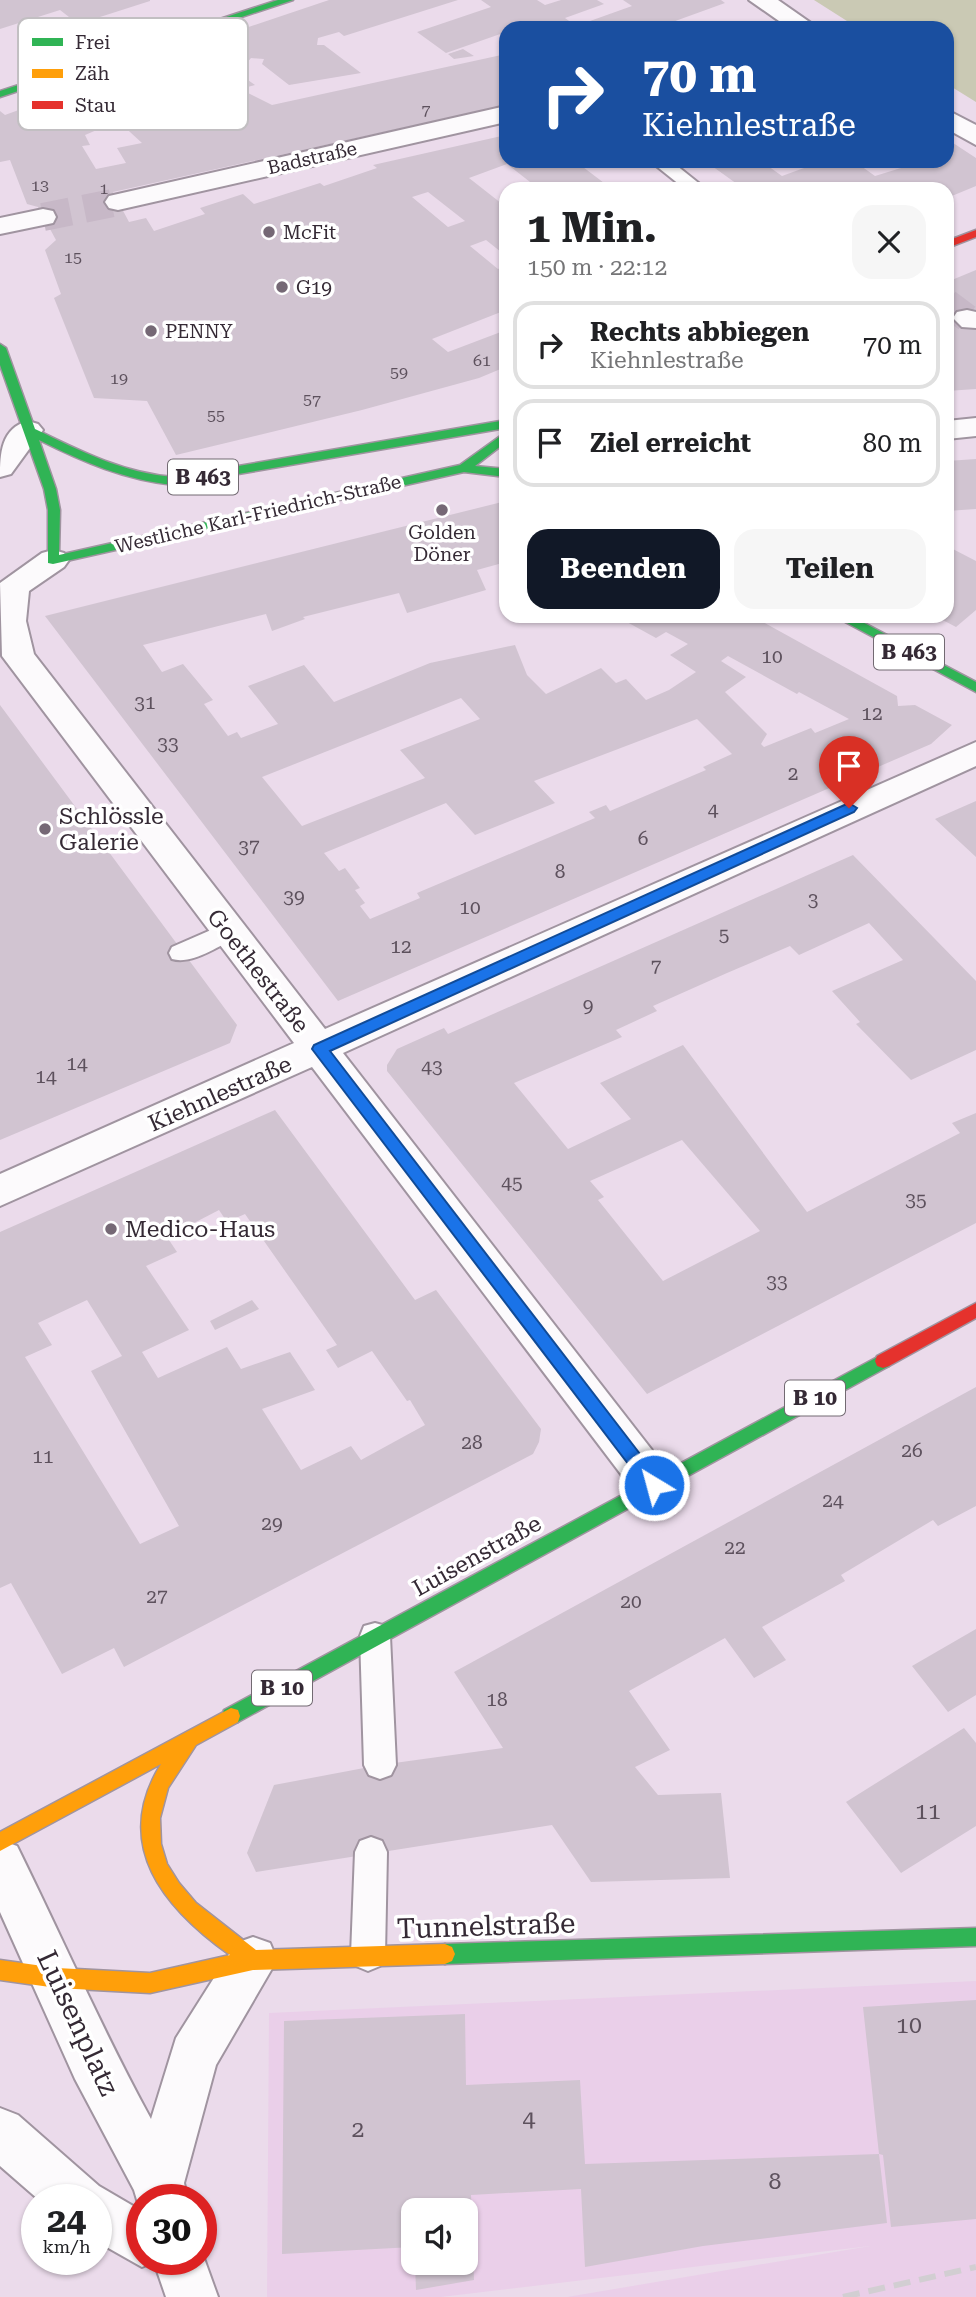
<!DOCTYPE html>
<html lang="de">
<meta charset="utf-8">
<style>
body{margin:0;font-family:"Roboto Serif",serif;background:#f6f6f6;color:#202124;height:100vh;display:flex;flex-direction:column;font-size:26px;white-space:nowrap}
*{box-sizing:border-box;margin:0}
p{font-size:23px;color:#757577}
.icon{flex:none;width:38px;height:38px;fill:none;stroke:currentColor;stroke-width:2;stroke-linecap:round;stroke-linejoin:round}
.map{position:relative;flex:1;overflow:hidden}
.side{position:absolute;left:499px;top:182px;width:455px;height:441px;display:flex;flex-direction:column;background:#fff;border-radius:21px;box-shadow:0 2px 5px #0004}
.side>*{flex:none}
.banner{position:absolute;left:499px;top:21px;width:455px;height:147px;border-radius:21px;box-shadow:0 2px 5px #0004;background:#1a4fa0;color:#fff;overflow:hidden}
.fabs{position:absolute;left:401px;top:2198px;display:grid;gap:14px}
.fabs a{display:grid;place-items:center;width:77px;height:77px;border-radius:14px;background:#fff;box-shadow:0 2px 5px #0004;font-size:35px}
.speed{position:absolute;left:21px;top:2184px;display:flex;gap:14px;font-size:35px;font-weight:700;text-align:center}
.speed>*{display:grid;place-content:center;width:91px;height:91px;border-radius:50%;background:#fff;box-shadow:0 2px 5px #0004;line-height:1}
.speed small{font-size:18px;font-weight:400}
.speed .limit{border:10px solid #d22;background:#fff;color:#111}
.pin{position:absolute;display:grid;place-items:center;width:60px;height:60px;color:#fff;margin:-72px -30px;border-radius:50% 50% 50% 0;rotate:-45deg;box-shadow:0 0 7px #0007}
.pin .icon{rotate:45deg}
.me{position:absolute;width:77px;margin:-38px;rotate:323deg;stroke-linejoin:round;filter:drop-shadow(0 0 5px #0008)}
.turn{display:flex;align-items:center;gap:24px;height:147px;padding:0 28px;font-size:32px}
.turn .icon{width:91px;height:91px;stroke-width:2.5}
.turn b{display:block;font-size:49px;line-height:60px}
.round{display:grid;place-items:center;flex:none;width:74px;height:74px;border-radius:21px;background:#f6f6f6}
.headline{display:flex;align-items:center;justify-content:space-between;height:119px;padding:0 28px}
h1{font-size:42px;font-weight:700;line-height:52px}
.cta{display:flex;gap:14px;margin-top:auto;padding:14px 28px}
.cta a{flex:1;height:80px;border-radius:21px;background:#111827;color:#fff;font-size:28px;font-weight:700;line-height:80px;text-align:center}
.cta a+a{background:#f6f6f6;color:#202124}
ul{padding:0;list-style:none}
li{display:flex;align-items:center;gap:21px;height:88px;margin:0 14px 10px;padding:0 14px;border:4px solid #e0e0e0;border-radius:21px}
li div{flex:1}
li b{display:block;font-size:26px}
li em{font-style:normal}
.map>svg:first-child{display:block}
.built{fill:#eacfe9;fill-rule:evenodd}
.green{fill:#cac9b4}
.building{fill:#d1c4d1;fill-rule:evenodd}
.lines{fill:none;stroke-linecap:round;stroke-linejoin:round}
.street-tunnel{stroke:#c7b8c7;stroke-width:28;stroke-dasharray:28 14;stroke-linecap:butt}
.lane-casing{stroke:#a094a0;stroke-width:4}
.street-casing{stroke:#a094a0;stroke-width:4}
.fast-casing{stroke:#a094a0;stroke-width:3}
.slow-casing{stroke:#a094a0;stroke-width:3}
.jam-casing{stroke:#a094a0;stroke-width:3}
.lane{fill:#fcfafc;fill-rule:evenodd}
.street{fill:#fcfafc;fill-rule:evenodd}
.fast{fill:#30b455;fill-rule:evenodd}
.slow{fill:#ff9f0a;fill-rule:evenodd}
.jam{fill:#e5322d;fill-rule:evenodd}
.rail{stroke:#d2ced2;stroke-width:6;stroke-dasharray:17 9;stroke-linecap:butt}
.route{fill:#1a73e8;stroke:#114b97;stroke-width:2}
.poi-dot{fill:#756875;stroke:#fff;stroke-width:2.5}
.labels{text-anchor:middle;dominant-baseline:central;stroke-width:7;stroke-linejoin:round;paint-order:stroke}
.far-number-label{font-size:16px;fill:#5d515d}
.far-street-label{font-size:19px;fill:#352a35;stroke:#fff}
.far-poi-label{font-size:19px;fill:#352a35;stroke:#fff;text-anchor:start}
.number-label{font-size:19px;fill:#5d515d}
.shield{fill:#fff;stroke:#726a72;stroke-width:2}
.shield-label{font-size:21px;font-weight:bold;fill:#352a35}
.poi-label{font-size:23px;fill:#352a35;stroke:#fff;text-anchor:start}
.street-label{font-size:23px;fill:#352a35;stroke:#fff}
.near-number-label{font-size:23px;fill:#5d515d}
.near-street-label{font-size:28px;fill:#352a35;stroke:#fff}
.key{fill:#fff;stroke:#c2bfc2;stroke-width:2}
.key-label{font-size:19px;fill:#352a35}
</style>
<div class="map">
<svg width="976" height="2297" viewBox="0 0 976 2297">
<rect width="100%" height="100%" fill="#ebdbeb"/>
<!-- built -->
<path class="built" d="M976,1981V2297H567L870,2246L441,2297H267L269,2013ZM413,2210H466V2263H413Z"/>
<!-- green -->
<path class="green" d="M814,0H976V102L947,84V28H858Z"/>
<!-- building -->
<path class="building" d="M0,0H150V1L78,24L60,10L0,29Z
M329,0H458L344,36L339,32L318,38L317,45H324L361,73L289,85L262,64L264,59L251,58L246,64L231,68L255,85L240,89L272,105L506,54V105L113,192L129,222L146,218L154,231L205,214L200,208L243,194L254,204L320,183L324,186L377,168L373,165L506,135V161H575L612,189H539L507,164L469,178L506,207V256L486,240L470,246L498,269L506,266V310L432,339L448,352L506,330V371L503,368L479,378L362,410L176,455L147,401L94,398L54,298L61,294L45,250L56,240L38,207L27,204L10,160L0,162V111L5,115L35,104L32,100L49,95L58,98L103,83L189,47ZM118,121L142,143L117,148L126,163L96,169L82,146L90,145L85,135ZM428,192L465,221L448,227L412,197Z
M481,0H537L545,5L561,0H597L604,4L565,18L576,26L632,6L623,0H721L725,3L656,28H506V32L446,53L417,32L491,7Z
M463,49L474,56L454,59L448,54Z
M947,139L976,158V186L947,198V189H744L705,161H761L782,176L804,168L794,161H854L875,176L914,164L909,161H947Z
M976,270V389L947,391V282Z
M976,459V509L947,511V461Z
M506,501V562L477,570L486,590L407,613L399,593L303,617L305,619L272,631L266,614L143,645L162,672L183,664L213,700L204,704L228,736L237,732L241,738L278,724L248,686L304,665L334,702L430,663L515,645L527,675L546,694L601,668L616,683L626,679L646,700L669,690L696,672L670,655L688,644L666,632L656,638L616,616H752L897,696L898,706L915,705L952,725L931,744L338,1001L45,616ZM728,656L797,694L799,692L849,719L815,733L811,728L764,747L761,744L767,734L725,692L746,677L721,661ZM461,698L480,719L400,750L425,778L302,826L262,777ZM697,719L732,754L703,767L706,770L610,811L606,805L589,812L595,818L417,893L420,898L370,919L360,906L365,903L355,890L360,888L345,868L339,871L324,853L446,803L475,835L555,803L534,781Z
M947,546L976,561V610L956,627L935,616H947Z
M0,705L237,1025L230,1043L0,1140Z
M976,801V857L935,819Z
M853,855L976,981V1050L911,1080L856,1024L860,1022L832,991L903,960L869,923L799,955L790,946L727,973L653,1006L657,1011L616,1030L622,1037L514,1083L568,1149L631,1119L600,1083L683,1045L807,1212L960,1133L952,1123L976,1113V1223L647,1394L387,1071V1065L397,1049L444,1028L448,1034ZM682,1140L760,1231L663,1281L598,1200L604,1197L590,1181Z
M275,1110L415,1300L436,1290L541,1429L539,1442L533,1454L124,1667L114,1648L62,1674L11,1583L0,1588V1232ZM219,1210L227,1222L245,1214L337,1345L326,1350L338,1368L372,1351L407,1401L410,1400L425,1425L361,1460L351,1446L301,1470L262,1409L315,1390L290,1352L241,1369L227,1347L158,1378L142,1352L189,1330L146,1266L177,1252L167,1237ZM87,1300L122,1356L91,1371L179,1526L140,1544L25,1357L52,1345L38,1323Z
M252,1300L259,1309L215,1330L210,1321Z
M976,1387V1506L938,1526L933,1520L841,1575L845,1581L762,1627L786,1660L754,1678L725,1638L629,1691L670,1750L635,1767L658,1795L721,1793L730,1878L591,1882L552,1825L256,1872L247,1853L274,1785L380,1765L503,1748L454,1672Z
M976,1629V1695L948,1712L912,1666Z
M964,1728L976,1743V1826L901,1873L846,1802Z
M976,2000V2219L891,2227L883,2155L879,2154L863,2007Z
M465,2014L466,2085L580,2080L585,2164L879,2154L887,2223L703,2246L585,2267L581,2189L471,2195L474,2280L416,2290L415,2263H466V2210H413V2247L282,2254L284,2021Z"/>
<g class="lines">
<!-- street-tunnel -->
<path class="street-tunnel" d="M43,217L118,202
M947,303L967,318"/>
<defs>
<path id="lane" d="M650,161H671L706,189H685Z
M227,923L236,926L239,932L236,938C218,946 192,965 172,959L169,953L172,947Z
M375,1623L386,1626L390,1636L396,1765L391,1775L380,1779L369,1775L364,1765L360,1636L364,1626Z
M371,1837L382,1841L387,1852L385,1955L380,1966L368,1971L356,1966L351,1955L355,1852L360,1841Z"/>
<path id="street" d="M749,0H778L818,28H789Z
M506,106V122L118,210L109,208L105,202L109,196L118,194Z
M947,110L976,125V145L947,129Z
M43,209L53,211L56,217L53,223L0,234V218Z
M967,310L976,312V328L962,327L953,318L957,312Z
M976,418V436L947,439V421Z
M28,421L38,424L43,430L11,474L0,477C0,454 1,428 28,421Z
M53,550L64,553L69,560L64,567L29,591L26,621L34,654L325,1029L976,742V766L343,1053L669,1472L675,1485L669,1498L654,1503L639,1498L312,1067L0,1206V1174L294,1043L2,656L0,583L42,553Z
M0,1840L17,1846C62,1937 102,2030 151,2119L176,2038L236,1943L253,1937L270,1943L277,1960L216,2065L184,2183L188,2200H142V2259H201V2250L218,2297H166L154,2262L142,2267L96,2241V2200H39L0,2166V2108L18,2115L99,2186L140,2210L134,2190L75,2079L0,1912Z"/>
<path id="fast" d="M278,0H293L0,97V91Z
M0,344L6,348L35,429C80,451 123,473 174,477L506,420V428L174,485C125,480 83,462 39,440L56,489L60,510L59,555L460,465L506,432V442L475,466L506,469V477L464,472L53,564L48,563V510L44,489L0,365Z
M834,616H851L976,682V692Z
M883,1354L889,1356L891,1361L889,1366L238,1722L231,1724L224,1722L222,1716L224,1710Z
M976,1928V1946L445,1964L438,1961L435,1954L438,1947L445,1944Z"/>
<path id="slow" d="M231,1708L238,1710L240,1716L238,1722L196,1745L168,1788L160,1818L161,1844L167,1864L179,1883L196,1903L256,1950L445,1944L452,1947L455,1954L452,1961L445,1964L253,1970L150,1993L57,1988L0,1980V1960L57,1968L150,1973L230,1955C164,1908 111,1845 161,1764L0,1851V1832Z"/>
<path id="jam" d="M976,230V237L947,248V241Z
M976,1303V1318L889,1366L883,1368L877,1366L875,1361L877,1356Z"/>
</defs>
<!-- lane casing -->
<use href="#lane" class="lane-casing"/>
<!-- street casing -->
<use href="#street" class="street-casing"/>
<!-- fast casing -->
<use href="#fast" class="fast-casing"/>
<!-- slow casing -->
<use href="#slow" class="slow-casing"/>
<!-- jam casing -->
<use href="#jam" class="jam-casing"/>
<!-- lane -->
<use href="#lane" class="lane"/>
<!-- street -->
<use href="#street" class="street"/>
<!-- fast -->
<use href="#fast" class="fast"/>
<!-- slow -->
<use href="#slow" class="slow"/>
<!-- jam -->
<use href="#jam" class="jam"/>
<!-- rail -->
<path class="rail" d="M843,2297L976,2267"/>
</g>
<!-- route -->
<path class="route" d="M849,803L857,808L854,812L330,1051L660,1480L663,1485L654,1493L648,1490L312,1049L314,1045Z"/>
<!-- markers -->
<g class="poi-dot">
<circle cx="269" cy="232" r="7"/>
<circle cx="282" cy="287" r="7"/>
<circle cx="151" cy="331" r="7"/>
<circle cx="442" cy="510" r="7"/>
<circle cx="45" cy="829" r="7"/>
<circle cx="111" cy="1229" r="7"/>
</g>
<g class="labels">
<!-- far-number labels -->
<g class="far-number-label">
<text x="426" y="109">7</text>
<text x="40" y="185">13</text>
<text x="104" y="188">1</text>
<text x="73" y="257">15</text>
<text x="482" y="360">61</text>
<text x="399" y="372">59</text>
<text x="119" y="378">19</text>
<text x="312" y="399">57</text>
<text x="216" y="415">55</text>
</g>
<!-- far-street labels -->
<g class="far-street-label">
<text transform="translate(312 158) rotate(-13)">Badstraße</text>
<text transform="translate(258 514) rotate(-13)">Westliche Karl-Friedrich-Straße</text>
</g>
<!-- far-poi labels -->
<g class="far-poi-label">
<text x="283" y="232">McFit</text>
<text x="296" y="287">G19</text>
<text x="165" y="331">PENNY</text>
<text x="442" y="532" text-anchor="middle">Golden<tspan x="442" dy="22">Döner</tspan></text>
</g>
<!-- number labels -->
<g class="number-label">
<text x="772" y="656">10</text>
<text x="145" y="702">31</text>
<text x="872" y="713">12</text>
<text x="168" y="743">33</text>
<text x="793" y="773">2</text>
<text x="713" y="809">4</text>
<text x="643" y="838">6</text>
<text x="249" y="846">37</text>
<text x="560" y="871">8</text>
<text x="294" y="896">39</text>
<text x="813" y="899">3</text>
<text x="470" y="907">10</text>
<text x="724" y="934">5</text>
<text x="401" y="946">12</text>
<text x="656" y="966">7</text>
<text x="588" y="1005">9</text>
<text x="77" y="1063">14</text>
<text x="432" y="1066">43</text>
<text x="46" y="1076">14</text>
<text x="512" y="1182">45</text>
<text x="916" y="1199">35</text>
<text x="777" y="1281">33</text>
<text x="472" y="1442">28</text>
<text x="912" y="1450">26</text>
<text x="43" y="1456">11</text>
<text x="833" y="1500">24</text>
<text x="272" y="1523">29</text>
<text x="735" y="1547">22</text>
<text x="157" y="1596">27</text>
<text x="631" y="1601">20</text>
<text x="497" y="1699">18</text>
</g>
<!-- shield labels -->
<g class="shield">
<rect x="168" y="459.5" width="70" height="35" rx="5"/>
<rect x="874" y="634.5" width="70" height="35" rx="5"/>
<rect x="785" y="1380.5" width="60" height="35" rx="5"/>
<rect x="252" y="1670.5" width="60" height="35" rx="5"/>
</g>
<g class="shield-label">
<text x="203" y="477">B 463</text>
<text x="909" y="652">B 463</text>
<text x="815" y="1398">B 10</text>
<text x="282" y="1688">B 10</text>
</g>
<!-- poi labels -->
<g class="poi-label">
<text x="59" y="816">Schlössle<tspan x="59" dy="26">Galerie</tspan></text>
<text x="125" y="1229">Medico-Haus</text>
</g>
<!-- street labels -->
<g class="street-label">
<text transform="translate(258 971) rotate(52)">Goethestraße</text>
<text transform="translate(220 1094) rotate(-24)">Kiehnlestraße</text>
<text transform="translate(477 1556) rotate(-29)">Luisenstraße</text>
</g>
<!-- near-number labels -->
<g class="near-number-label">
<text x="928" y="1811">11</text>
<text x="909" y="2025">10</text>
<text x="529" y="2119">4</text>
<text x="358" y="2129">2</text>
<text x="775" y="2181">8</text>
</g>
<!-- near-street labels -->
<g class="near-street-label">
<text transform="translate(486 1926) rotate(-2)">Tunnelstraße</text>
<text transform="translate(78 2023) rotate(65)">Luisenplatz</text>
</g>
</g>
<!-- legend -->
<rect x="18" y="18" width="230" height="112" rx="10" class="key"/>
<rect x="32" y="38" width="31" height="8" fill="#30b455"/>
<rect x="32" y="69" width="31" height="9" fill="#ff9f0a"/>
<rect x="32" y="101" width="31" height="8" fill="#e5322d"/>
<g class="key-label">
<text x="75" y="49">Frei</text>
<text x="75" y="80">Zäh</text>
<text x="75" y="112">Stau</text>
</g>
</svg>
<div class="fabs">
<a><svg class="icon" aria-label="sound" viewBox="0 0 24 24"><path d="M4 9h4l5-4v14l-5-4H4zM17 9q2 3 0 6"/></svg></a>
</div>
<div class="speed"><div>24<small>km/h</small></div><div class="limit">30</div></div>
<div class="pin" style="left:849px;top:808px;background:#d93025"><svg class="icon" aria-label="arrive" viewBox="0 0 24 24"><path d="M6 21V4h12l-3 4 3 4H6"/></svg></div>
<svg class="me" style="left:654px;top:1485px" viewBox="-20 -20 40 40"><circle r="17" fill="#1a73e8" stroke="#fff" stroke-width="3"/><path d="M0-11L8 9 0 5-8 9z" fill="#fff"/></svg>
<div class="banner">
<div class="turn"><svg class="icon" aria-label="right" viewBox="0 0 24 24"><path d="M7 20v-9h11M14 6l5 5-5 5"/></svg><div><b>70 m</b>Kiehnlestraße</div></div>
</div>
<section class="side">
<div class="headline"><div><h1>1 Min.</h1><p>150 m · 22:12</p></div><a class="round"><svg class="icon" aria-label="close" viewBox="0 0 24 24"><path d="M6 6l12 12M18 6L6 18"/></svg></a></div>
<ul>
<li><svg class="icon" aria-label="right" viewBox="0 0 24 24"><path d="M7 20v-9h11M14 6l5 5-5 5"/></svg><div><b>Rechts abbiegen</b><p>Kiehnlestraße</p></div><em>70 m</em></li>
<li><svg class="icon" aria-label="arrive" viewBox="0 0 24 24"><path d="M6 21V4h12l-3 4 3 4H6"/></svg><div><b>Ziel erreicht</b></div><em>80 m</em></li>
</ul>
<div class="cta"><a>Beenden</a><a>Teilen</a></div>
</section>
</div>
